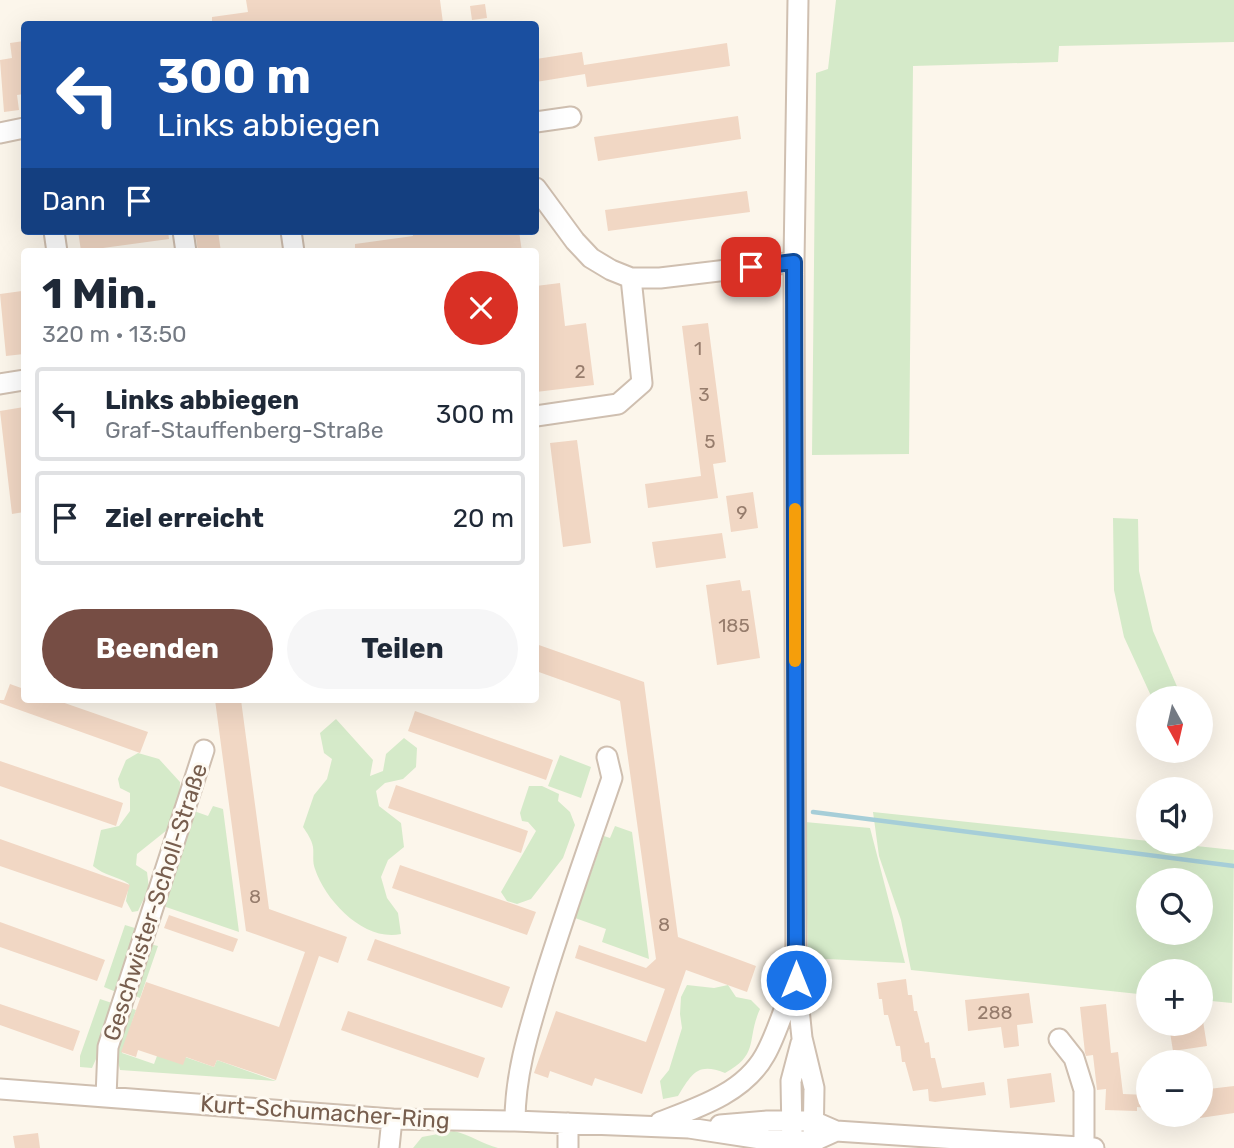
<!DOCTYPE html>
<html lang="de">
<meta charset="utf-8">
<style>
body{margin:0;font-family:Rubik,sans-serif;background:#f6f6f7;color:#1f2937;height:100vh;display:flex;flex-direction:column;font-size:26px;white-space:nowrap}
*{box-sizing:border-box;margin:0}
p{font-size:23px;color:#747a83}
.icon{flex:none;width:38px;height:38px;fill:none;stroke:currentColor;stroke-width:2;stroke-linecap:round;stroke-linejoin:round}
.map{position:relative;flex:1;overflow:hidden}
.panel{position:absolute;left:21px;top:248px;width:518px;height:455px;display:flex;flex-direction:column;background:#fff;border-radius:7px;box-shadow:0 7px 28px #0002}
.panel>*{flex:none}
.hud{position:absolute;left:21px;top:21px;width:518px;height:214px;border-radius:7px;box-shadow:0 7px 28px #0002;background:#1a4fa0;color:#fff;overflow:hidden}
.needle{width:46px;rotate:172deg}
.tools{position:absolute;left:1136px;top:686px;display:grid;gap:14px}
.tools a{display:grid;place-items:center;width:77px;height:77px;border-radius:50%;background:#fff;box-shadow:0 7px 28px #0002;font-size:35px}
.pin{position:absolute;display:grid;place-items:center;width:60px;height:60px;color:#fff;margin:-30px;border-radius:14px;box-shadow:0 4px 10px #0006}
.me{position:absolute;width:77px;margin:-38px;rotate:0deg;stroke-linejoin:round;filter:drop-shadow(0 0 5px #0008)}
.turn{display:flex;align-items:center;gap:24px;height:147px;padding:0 21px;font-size:32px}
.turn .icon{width:91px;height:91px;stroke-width:2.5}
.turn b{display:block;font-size:49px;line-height:60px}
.then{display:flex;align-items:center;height:66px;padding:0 21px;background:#0003;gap:14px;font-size:26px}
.round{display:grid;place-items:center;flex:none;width:74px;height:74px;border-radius:37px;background:#f6f6f7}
.headline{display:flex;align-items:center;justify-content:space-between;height:119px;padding:0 21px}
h1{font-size:42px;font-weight:700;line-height:52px}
.action{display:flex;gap:14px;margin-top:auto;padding:14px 21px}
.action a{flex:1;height:80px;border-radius:42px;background:#764d44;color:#fff;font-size:28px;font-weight:700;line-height:80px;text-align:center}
.action a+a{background:#f6f6f7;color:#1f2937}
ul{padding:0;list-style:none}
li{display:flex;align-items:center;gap:21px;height:94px;margin:0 14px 10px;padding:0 7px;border:4px solid #e0e1e3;border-radius:7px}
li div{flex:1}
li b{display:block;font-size:26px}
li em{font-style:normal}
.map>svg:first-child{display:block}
.green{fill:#d5eac9;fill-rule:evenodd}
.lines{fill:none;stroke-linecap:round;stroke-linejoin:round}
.stream{stroke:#a6ced8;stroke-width:4.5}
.building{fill:#f1d7c4}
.minor-casing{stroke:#cfbfb0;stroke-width:23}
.minor{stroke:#fff;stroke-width:19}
.route-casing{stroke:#114b97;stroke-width:18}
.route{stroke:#1a73e8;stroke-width:12}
.slow{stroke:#f59e0b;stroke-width:12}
.labels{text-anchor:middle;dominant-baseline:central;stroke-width:6;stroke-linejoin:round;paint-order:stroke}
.number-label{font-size:19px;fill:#967c6c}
.street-label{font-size:23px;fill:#775e4e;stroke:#fefaf2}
</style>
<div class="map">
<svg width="1234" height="1148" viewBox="0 0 1234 1148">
<rect width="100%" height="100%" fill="#fcf6eb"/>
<!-- green -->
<path class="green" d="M836,0H1234V42L1059,46L1058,62L913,66L909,454L812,455L816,73L828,69Z
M1113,518L1138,519L1139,571L1153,631L1182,698H1152L1124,637L1114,590Z
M336,719L373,760L370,776L383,771L386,754L404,738L417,748L416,767L403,779L385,783L376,791L379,806L401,823L404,847L388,860L381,877L387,898L398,913L401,934C365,942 326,902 315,869C312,862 314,854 313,847C312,840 307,833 303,827L314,795L327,779L332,759L324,753L320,733Z
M138,753L159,759L180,782L179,815L167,830L137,854L136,865L147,872L149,888L138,911L132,912L126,901L129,884C117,876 105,876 93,866L101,830L119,826L130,811V793L120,788L118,779L126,760Z
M560,755L591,767L581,798L548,786Z
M529,786H542L559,794L558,801L570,812L575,825L563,858L531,899L517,904L507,901L501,892L536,831L528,822L522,821L520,813Z
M213,806L223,809L239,932L163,906L194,811L208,816Z
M873,812L1234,850L1232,1003L1201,1000L1200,971H1148V995L911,970L901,920L879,856ZM1148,880H1200V933H1148Z
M805,822L870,828L905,963L808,958Z
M615,826L632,832L649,959L602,942L606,929L575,918L604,836L610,838Z
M125,925L138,929L116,992L104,987Z
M150,944L158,946L140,998L133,995Z
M687,985L714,988L728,985L736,997L751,1000L760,1009C746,1040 760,1054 725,1073C697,1062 692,1074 678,1096L663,1099L660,1081L669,1070L682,1028L680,1014L681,997Z
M100,999L112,1003L100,1050L92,1068L80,1067V1056Z
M130,1008L136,1010L122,1053L154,1064L157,1056L185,1057L214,1067L217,1060L276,1081L120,1070L116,1053Z
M454,1131C470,1135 483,1144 498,1148H413L422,1137Z"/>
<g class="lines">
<!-- stream -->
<path class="stream" d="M813,812L1234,866"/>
</g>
<!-- building -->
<path class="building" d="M246,0H440L443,23L212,24V17L248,12Z
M485,4L487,18L472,20L470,6Z
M24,41V94L17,95L19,110L4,112L0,60L12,58L10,43Z
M727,43L730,66L587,87L585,74L536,82V59L582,52L584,65Z
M738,116L741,139L598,161L594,137Z
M747,191L750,212L608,231L605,210Z
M78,231H168L169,239L81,251Z
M195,231H218L221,252H198Z
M412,231H519L522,252H355V244L413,236Z
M560,283L565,326L586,323L594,385L536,392V286Z
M22,291L24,311V354L6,356L0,294Z
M708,323L726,462L713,464L718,498L648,508L645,484L701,476L682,326Z
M24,407V512L12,514L0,411Z
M577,440L591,543L563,547L550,443Z
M753,492L758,528L731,532L726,496Z
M722,533L726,558L656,568L652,542Z
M740,580L742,591L750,590L760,658L717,665L706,585Z
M536,644L644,682L678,937L756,966L747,992L686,970L642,1094L595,1078L592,1086L550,1071L548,1078L534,1073L556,1011L646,1042L665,989L575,958L579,945L646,968L656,959L620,701L536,671Z
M10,684L24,689V700H56L148,732L140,753L0,703V700H4Z
M215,700H241L269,909L347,937L338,963L319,956L276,1080L217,1060L214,1067L186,1057L183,1065L138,1050L136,1057L121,1052L146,982L279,1027L305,952L246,931Z
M415,711L553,760L546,780L408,731Z
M0,761L123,803L116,826L0,786Z
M396,785L528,831L521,853L388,808Z
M0,839L130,885L122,908L0,866Z
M400,865L536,912L527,935L392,888Z
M169,915L238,939L233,952L164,928Z
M0,922L105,960L97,981L0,947Z
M375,939L510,987L502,1008L367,960Z
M906,979L908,995H912L914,1011H917L925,1043L929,1042L931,1058H935L942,1088L984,1082L986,1095L935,1102L929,1101L928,1089L913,1091L905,1062H902L900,1046H896L888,1015H884L882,999H879L877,983Z
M1029,993L1033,1023L1017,1025L1019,1046L1004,1048L1001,1027L968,1031L965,1000Z
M0,1004L80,1031L73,1051L0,1025Z
M1106,1004L1111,1053L1118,1052L1123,1094L1148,1095V1108L1137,1107V1111L1105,1110L1106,1089L1097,1090L1093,1055L1086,1056L1085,1053L1080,1007Z
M348,1011L485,1058L478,1078L341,1030Z
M1203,1021L1207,1046L1173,1051L1169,1026L1200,1024Z
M1051,1073L1055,1102L1010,1108L1007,1079Z
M1234,1086V1113L1200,1118V1090Z
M38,1133L40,1148H15L13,1136Z"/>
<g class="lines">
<defs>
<path id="minor" d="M798,0L794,262L796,980L802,1038L814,1088L813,1148
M536,122L571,117
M0,133L24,128
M536,188L575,241L591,258L611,270L631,278H660L794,262
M54,231L57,252
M183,231L186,252
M291,231L294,252
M0,384L24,380
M536,416L618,404L642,383L631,278
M1059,1039L1074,1058L1084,1090V1147
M0,1089L392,1119L515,1121L689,1128L767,1140L814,1141L836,1131
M106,1097L108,1047L204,750
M515,1121C515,1072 530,1027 544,980C565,912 589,845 612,778L607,757
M660,1122C697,1108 744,1093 765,1055C777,1034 784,1007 794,984
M568,1123V1148
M720,1125L767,1121H813L836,1131L1094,1148
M792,1134L791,1081L801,1043
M389,1148L392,1119"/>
</defs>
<!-- minor casing -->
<use href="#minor" class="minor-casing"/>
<!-- minor -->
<use href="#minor" class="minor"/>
</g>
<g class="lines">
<defs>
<path id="route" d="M751,267L794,262L796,980"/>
</defs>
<!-- route casing -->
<use href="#route" class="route-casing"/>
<!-- route -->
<use href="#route" class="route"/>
<!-- slow -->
<path class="slow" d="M795,509V661"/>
</g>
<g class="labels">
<!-- number labels -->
<g class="number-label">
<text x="698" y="348">1</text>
<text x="580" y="371">2</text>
<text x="704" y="394">3</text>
<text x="710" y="441">5</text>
<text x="742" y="512">9</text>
<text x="734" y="625">185</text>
<text x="255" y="896">8</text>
<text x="664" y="924">8</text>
<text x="995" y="1012">288</text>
</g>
<!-- street labels -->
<g class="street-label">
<text transform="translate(155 902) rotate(-72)">Geschwister-Scholl-Straße</text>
<text transform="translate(325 1112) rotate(4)">Kurt-Schumacher-Ring</text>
</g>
</g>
</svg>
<div class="tools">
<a><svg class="needle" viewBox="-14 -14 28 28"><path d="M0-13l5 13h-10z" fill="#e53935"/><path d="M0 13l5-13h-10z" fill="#747a83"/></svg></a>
<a><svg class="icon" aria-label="sound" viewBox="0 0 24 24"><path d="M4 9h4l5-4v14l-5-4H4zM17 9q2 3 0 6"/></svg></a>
<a><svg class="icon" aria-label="search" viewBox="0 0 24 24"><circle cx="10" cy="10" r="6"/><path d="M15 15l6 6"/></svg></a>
<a>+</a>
<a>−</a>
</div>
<div class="pin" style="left:751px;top:267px;background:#d93025"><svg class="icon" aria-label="arrive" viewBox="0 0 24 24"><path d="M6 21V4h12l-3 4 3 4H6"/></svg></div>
<svg class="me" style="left:796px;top:980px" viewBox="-20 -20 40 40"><circle r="17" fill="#1a73e8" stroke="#fff" stroke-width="3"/><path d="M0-11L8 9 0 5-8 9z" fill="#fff"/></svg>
<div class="hud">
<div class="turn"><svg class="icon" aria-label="left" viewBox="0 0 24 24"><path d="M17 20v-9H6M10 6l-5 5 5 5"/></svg><div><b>300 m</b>Links abbiegen</div></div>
<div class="then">Dann<svg class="icon" aria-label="arrive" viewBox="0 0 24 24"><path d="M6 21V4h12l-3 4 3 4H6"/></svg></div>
</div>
<section class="panel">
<div class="headline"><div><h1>1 Min.</h1><p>320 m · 13:50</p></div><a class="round" style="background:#d93025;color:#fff"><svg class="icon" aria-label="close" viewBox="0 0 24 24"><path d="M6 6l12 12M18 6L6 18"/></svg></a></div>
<ul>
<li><svg class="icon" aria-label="left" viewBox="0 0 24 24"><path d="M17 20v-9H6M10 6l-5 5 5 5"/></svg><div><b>Links abbiegen</b><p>Graf-Stauffenberg-Straße</p></div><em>300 m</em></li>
<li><svg class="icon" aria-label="arrive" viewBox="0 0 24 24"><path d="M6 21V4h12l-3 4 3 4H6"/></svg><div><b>Ziel erreicht</b></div><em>20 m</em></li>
</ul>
<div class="action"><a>Beenden</a><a>Teilen</a></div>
</section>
</div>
